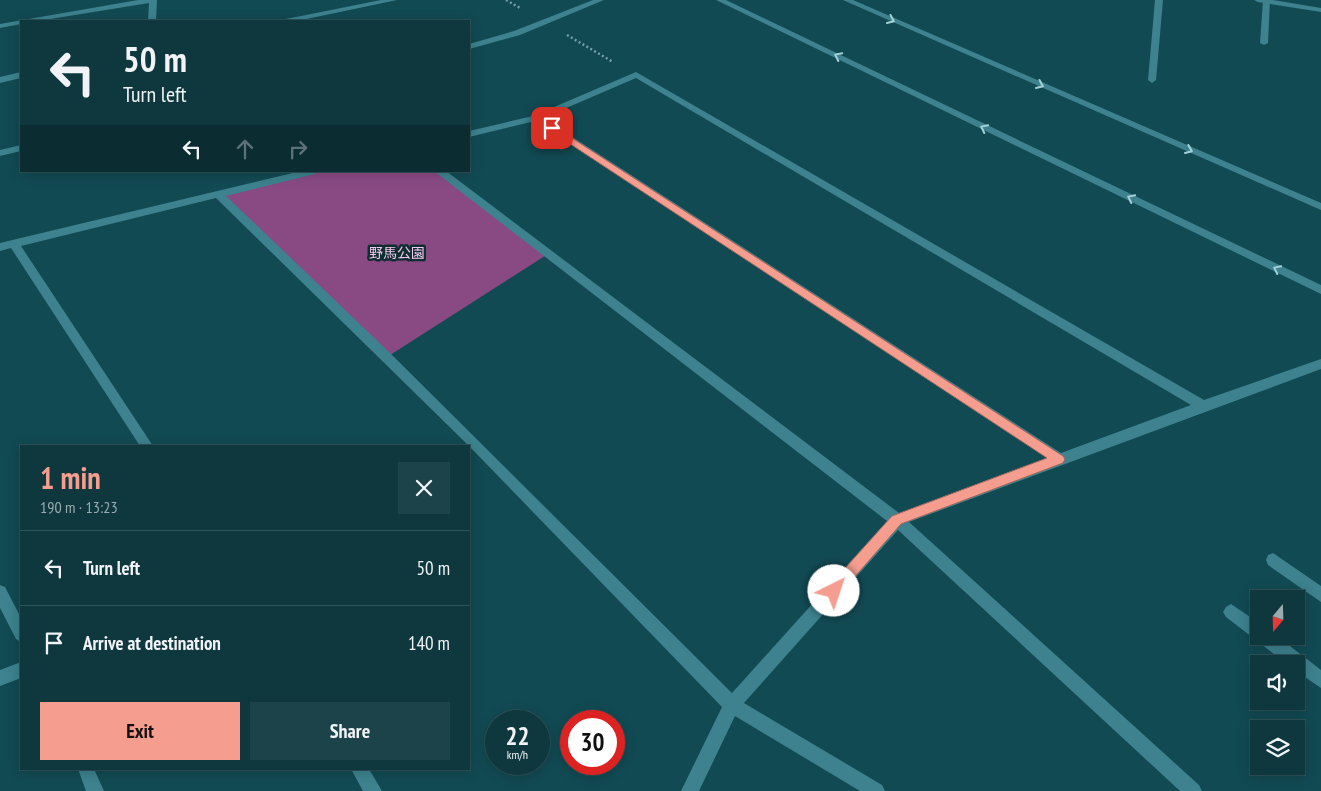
<!DOCTYPE html>
<meta charset="utf-8">
<style>
body{margin:0;font-family:"PT Sans Narrow","Noto Sans JP",sans-serif;background:#1c4349;color:#f1f3f6;height:100vh;display:flex;flex-direction:column;font-size:19px;white-space:nowrap}
*{box-sizing:border-box;margin:0}
p{font-size:16px;color:#9bacb0}
.icon{flex:none;width:28px;height:28px;fill:none;stroke:currentColor;stroke-width:2;stroke-linecap:round;stroke-linejoin:round}
.map{position:relative;flex:1;overflow:hidden}
.details{position:absolute;left:20px;top:445px;width:450px;height:325px;display:flex;flex-direction:column;background:#0e383e;border-radius:0px;box-shadow:0 2px 12px #0003,0 0 0 1px #2e5258}
.details>*{flex:none}
.banner{position:absolute;left:20px;top:20px;width:450px;height:152px;border-radius:0px;box-shadow:0 2px 12px #0003,0 0 0 1px #2e5258;background:#0e383e;color:#f1f3f6;overflow:hidden}
.needle{width:32px;rotate:199deg}
.controls{position:absolute;left:1250px;top:590px;display:grid;gap:10px}
.controls a{display:grid;place-items:center;width:55px;height:55px;border-radius:0px;background:#0e383e;box-shadow:0 2px 12px #0003,0 0 0 1px #2e5258;font-size:25px}
.speed{position:absolute;left:485px;top:710px;display:flex;gap:10px;font-size:25px;font-weight:700;text-align:center}
.speed>*{display:grid;place-content:center;width:65px;height:65px;border-radius:50%;background:#0e383e;box-shadow:0 2px 12px #0003,0 0 0 1px #2e5258;line-height:1}
.speed small{font-size:12px;font-weight:400}
.speed .limit{border:8px solid #d22;background:#fff;color:#111}
.pin{position:absolute;display:grid;place-items:center;width:42px;height:42px;color:#fff;margin:-21px;border-radius:10px;box-shadow:0 2px 8px #0006}
.me{position:absolute;width:55px;margin:-28px;rotate:41deg;stroke-linejoin:round;filter:drop-shadow(0 0 4px #0008)}
.turn{display:flex;align-items:center;gap:18px;height:105px;padding:0 20px;font-size:22px}
.turn .icon{width:65px;height:65px;stroke-width:2.5}
.turn b{display:block;font-size:35px;line-height:42px}
.lanes{display:flex;align-items:center;height:48px;padding:0 20px;background:#0003;justify-content:center;gap:25px;direction:ltr}
.lanes .off{opacity:.35}
.round{display:grid;place-items:center;flex:none;width:52px;height:52px;border-radius:0px;background:#1c4349}
.overview{display:flex;align-items:center;justify-content:space-between;height:85px;padding:0 20px}
h1{font-size:30px;font-weight:700;line-height:38px;color:#f59d8e}
.primary-button{display:flex;gap:10px;margin-top:auto;padding:10px 20px}
.primary-button a{flex:1;height:58px;border-radius:0px;background:#f59d8e;color:#111;font-size:20px;font-weight:700;line-height:58px;text-align:center}
.primary-button a+a{background:#1c4349;color:#f1f3f6}
ul{padding:0;list-style:none}
li{display:flex;align-items:center;gap:15px;height:75px;padding:0 20px;border-top:1px solid #2e5258}
li div{flex:1}
li b{display:block;font-size:19px}
li em{font-style:normal}
.map>svg:first-child{display:block}
.green{fill:#894a83}
.lines{fill:none;stroke-linecap:round;stroke-linejoin:round}
.path{stroke:#739fa7;stroke-width:2.5;stroke-dasharray:2 2.5;stroke-linecap:butt}
.lane{fill:#3d828e;fill-rule:evenodd}
.street{fill:#3d828e;fill-rule:evenodd}
.secondary{fill:#3d828e;fill-rule:evenodd}
.oneway{stroke:#a5d0d8}
.route{fill:#f59d8e;stroke:#9f665c}
.labels{text-anchor:middle;dominant-baseline:central;stroke-width:5;stroke-linejoin:round;paint-order:stroke}
.park-label{font-size:14px;fill:#f4caee;stroke:#102d32}
</style>
<div class="map">
<svg width="1321" height="791" viewBox="0 0 1321 791">
<rect width="100%" height="100%" fill="#124a53"/>
<!-- green -->
<path class="green" d="M315,171H439L548,254L387,357L219,195Z"/>
<g class="lines">
<!-- path -->
<path class="path" d="M506,0L520,8
M567,35L613,62"/>
<!-- lane -->
<path class="lane" d="M1155,0H1163L1156,80L1152,83L1148,80Z
M1263,0L1270,1L1268,43L1264,45L1260,43Z
M1273,553L1321,586V602L1268,565L1266,560L1268,555Z
M1231,604L1259,623V636H1277L1321,670V688L1296,671V664H1287L1226,617L1223,612L1226,607Z"/>
<!-- street -->
<path class="street" d="M138,0H157L156,21H148L149,3L38,21H21V24L0,28V24Z
M381,0H397L297,21H282L286,19Z
M716,0H726L1321,285V294Z
M843,0H853L1321,203V210Z
M1254,0H1273L1321,8V12L1258,2Z
M21,72V78L0,83V77Z
M636,72L1204,400L1321,359V369L909,522L1199,785L1202,791H1180L898,530L744,703L882,785L885,791H860L735,716L699,791H681L722,707L469,446L216,198L21,246L153,446H140L11,248L0,251V243L301,171H320L315,174L226,196L391,354L732,693L887,521L434,171H446L899,513L1047,458L535,121L469,137V131L533,116ZM636,78L1191,405L1061,453L543,118Z
M0,585L5,587L21,618V642L16,639L0,608Z
M21,662V678L0,686V670Z
M78,769H94L104,791H86Z
M351,769H369L382,791H363Z"/>
<!-- secondary -->
<path class="secondary" d="M593,0H604L520,35L469,49V44L514,31Z
M21,145V151L0,156V150Z"/>
</g>
<!-- one-way arrows -->
<defs><path id="oneway-chevron" d="M-2-3.5L2.5 0L-2 3.5" fill="none" stroke-width="1.6" stroke-linecap="round" stroke-linejoin="round" transform="scale(1.25)"/></defs>
<g class="oneway">
<use href="#oneway-chevron" transform="translate(891 20) rotate(24)"/>
<use href="#oneway-chevron" transform="translate(838 56) rotate(-154)"/>
<use href="#oneway-chevron" transform="translate(1040 85) rotate(24)"/>
<use href="#oneway-chevron" transform="translate(984 128) rotate(-154)"/>
<use href="#oneway-chevron" transform="translate(1189 150) rotate(23)"/>
<use href="#oneway-chevron" transform="translate(1131 198) rotate(-154)"/>
<use href="#oneway-chevron" transform="translate(1277 269) rotate(-154)"/>
</g>
<!-- route -->
<path class="route" d="M549,127H555L1063,456L1065,459L1063,463L901,524L838,596L834,598L829,596L827,591L829,586L892,516L1047,458L549,130Z"/>
<g class="labels">
<!-- park labels -->
<g class="park-label">
<text x="397" y="253">野馬公園</text>
</g>
</g>
</svg>
<div class="controls">
<a><svg class="needle" viewBox="-14 -14 28 28"><path d="M0-13l5 13h-10z" fill="#e53935"/><path d="M0 13l5-13h-10z" fill="#9bacb0"/></svg></a>
<a><svg class="icon" aria-label="sound" viewBox="0 0 24 24"><path d="M4 9h4l5-4v14l-5-4H4zM17 9q2 3 0 6"/></svg></a>
<a><svg class="icon" aria-label="layers" viewBox="0 0 24 24"><path d="M12 4l9 5-9 5-9-5zM3 14l9 5 9-5"/></svg></a>
</div>
<div class="speed"><div>22<small>km/h</small></div><div class="limit">30</div></div>
<div class="pin" style="left:552px;top:128px;background:#d93025"><svg class="icon" aria-label="arrive" viewBox="0 0 24 24"><path d="M6 21V4h12l-3 4 3 4H6"/></svg></div>
<svg class="me" style="left:834px;top:591px" viewBox="-20 -20 40 40"><circle r="19" fill="#fff"/><path d="M0-13L10 11 0 6-10 11z" fill="#f59d8e"/></svg>
<div class="banner">
<div class="turn"><svg class="icon" aria-label="left" viewBox="0 0 24 24"><path d="M17 20v-9H6M10 6l-5 5 5 5"/></svg><div><b>50 m</b>Turn left</div></div>
<div class="lanes"><svg class="icon" aria-label="left" viewBox="0 0 24 24"><path d="M17 20v-9H6M10 6l-5 5 5 5"/></svg><svg class="icon off" aria-label="ahead" viewBox="0 0 24 24"><path d="M12 20V5M6 11l6-6 6 6"/></svg><svg class="icon off" aria-label="right" viewBox="0 0 24 24"><path d="M7 20v-9h11M14 6l5 5-5 5"/></svg></div>
</div>
<section class="details">
<div class="overview"><div><h1>1 min</h1><p>190 m · 13:23</p></div><a class="round"><svg class="icon" aria-label="close" viewBox="0 0 24 24"><path d="M6 6l12 12M18 6L6 18"/></svg></a></div>
<ul>
<li><svg class="icon" aria-label="left" viewBox="0 0 24 24"><path d="M17 20v-9H6M10 6l-5 5 5 5"/></svg><div><b>Turn left</b></div><em>50 m</em></li>
<li><svg class="icon" aria-label="arrive" viewBox="0 0 24 24"><path d="M6 21V4h12l-3 4 3 4H6"/></svg><div><b>Arrive at destination</b></div><em>140 m</em></li>
</ul>
<div class="primary-button"><a>Exit</a><a>Share</a></div>
</section>
</div>
